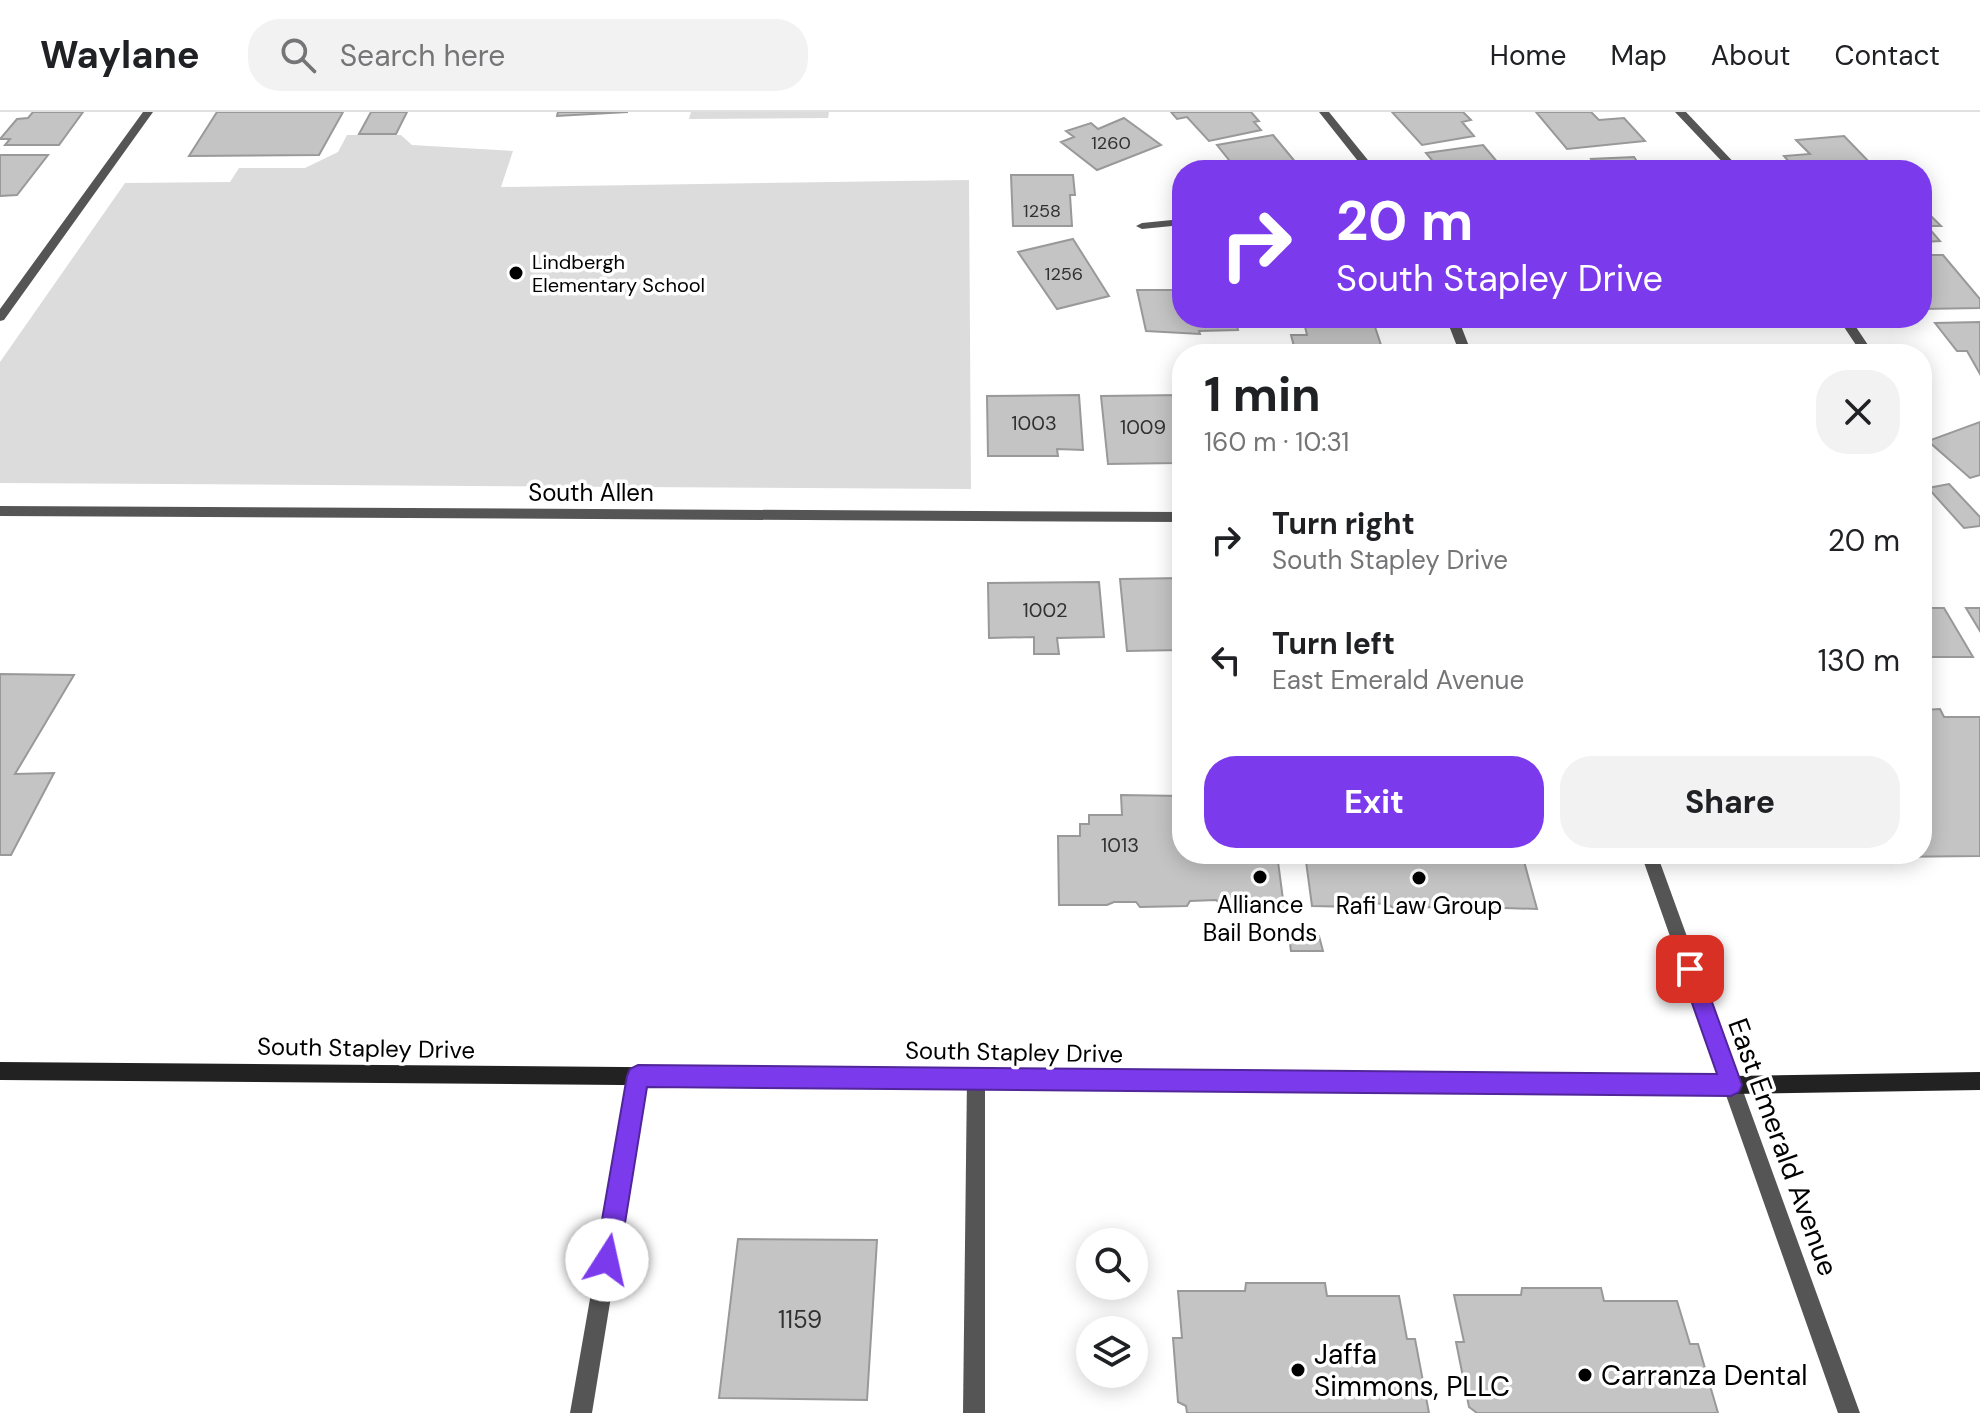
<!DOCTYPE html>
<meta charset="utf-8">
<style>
body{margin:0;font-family:"DM Sans",sans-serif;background:#f2f2f2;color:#202124;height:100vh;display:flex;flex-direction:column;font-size:30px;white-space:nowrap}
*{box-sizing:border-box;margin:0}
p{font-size:26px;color:#757577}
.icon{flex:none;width:44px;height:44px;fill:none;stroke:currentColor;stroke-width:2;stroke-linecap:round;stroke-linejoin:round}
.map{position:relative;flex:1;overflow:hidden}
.sheet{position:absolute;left:1172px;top:232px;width:760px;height:520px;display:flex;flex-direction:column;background:#fff;border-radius:32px;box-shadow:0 4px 20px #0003}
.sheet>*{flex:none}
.guide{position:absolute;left:1172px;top:48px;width:760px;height:168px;border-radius:32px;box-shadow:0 4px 20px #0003;background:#7c3aed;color:#fff;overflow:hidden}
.tools{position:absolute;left:1076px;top:1116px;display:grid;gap:16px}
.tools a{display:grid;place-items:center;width:72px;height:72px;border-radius:50%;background:#fff;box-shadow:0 4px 20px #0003;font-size:40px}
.pin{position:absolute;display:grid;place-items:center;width:68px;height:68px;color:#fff;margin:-34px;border-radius:16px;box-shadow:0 4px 12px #0006}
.me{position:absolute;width:88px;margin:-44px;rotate:10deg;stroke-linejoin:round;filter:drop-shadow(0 0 6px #0008)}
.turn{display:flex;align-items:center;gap:28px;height:168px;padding:0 32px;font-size:36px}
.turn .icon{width:104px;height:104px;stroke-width:2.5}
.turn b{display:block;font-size:56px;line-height:68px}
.round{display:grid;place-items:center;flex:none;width:84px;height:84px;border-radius:32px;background:#f2f2f2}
.overview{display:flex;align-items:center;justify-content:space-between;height:136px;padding:0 32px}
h1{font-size:48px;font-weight:700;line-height:60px}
.button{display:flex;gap:16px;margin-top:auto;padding:16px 32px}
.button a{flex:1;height:92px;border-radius:32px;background:#7c3aed;color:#fff;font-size:32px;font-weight:700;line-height:92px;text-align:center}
.button a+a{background:#f2f2f2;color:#202124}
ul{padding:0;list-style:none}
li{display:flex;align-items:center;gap:24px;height:120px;padding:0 32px}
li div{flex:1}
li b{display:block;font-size:30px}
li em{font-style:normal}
header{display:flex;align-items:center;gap:48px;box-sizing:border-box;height:112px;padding:0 40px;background:#fff;border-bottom:2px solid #e0e0e0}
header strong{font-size:38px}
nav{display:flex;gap:44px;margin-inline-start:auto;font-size:28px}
.search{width:560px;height:72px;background:#f2f2f2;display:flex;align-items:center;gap:20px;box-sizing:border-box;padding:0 28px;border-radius:32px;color:#757577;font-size:30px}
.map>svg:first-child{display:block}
.green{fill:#dcdcdc}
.building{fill:#c4c4c4;stroke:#999;stroke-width:2}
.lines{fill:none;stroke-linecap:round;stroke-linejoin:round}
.service{fill:#555;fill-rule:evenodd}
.minor{fill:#555;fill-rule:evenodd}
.secondary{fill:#222;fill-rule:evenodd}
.route{fill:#7c3aed;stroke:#51269a;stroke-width:2}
.poi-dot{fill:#000;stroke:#fff;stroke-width:3}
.labels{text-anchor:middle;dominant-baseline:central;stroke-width:7;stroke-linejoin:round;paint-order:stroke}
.far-number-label{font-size:18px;fill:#313131}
.far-poi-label{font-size:20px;fill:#000;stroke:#fff;text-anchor:start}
.number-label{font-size:20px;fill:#313131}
.street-label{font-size:24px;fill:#000;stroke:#fff}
.poi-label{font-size:24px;fill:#000;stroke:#fff}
.near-number-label{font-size:24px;fill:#313131}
.near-street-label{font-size:28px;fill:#000;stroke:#fff}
.near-poi-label{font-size:28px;fill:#000;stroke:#fff;text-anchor:start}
</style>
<header>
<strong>Waylane</strong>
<div class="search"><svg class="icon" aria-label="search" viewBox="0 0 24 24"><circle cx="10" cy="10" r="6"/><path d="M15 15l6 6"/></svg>Search here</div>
<nav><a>Home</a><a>Map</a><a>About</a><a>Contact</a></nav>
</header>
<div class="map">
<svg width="1980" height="1301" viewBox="0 0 1980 1301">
<rect width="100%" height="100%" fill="#fff"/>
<!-- green -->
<path class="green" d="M691,0H829L828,6L689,7Z
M347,23H401L412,33L513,39L501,75L969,68L971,377L0,371V250L125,71L230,70L239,56H305L338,40Z"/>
<!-- building -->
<path class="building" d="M33,0H83L59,33H5L10,27H0L17,7L28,6Z
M217,0H343L319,43L189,44Z
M371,0H407L396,22H359Z
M558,0H628L557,4Z
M1171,0H1251L1259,9L1254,10L1261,18L1209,29L1187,5L1177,7Z
M1392,0H1463L1471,8L1462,10L1474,24L1422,33Z
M1536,0H1591L1599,8L1624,6L1645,29L1567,37Z
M1124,6L1161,33L1097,58L1061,30L1074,25L1066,19L1091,11L1098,17Z
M1273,23L1302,58H1237L1217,33Z
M1844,24L1872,53L1882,52L1887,58H1796L1784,44L1810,42L1796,28Z
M1483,33L1504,58H1440L1426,41Z
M0,43H48L17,83L0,84Z
M1634,45L1643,58H1598L1591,47Z
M1011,63H1073L1075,83H1070L1072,114H1013Z
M1922,95L1941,114H1927L1940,129L1922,130Z
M1073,127L1109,184L1057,197L1018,140Z
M1922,143H1943L1980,187V196L1922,197Z
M1137,178H1182V206H1238H1235L1238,218L1199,219L1200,222L1146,219Z
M1303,206H1372L1384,242H1296L1291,223H1307Z
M1527,206H1598L1601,214H1530Z
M1691,206H1757L1762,213L1696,214Z
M1980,210V262L1967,239H1957L1935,211Z
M1079,283L1083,338L1057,337L1058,344H988L987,284Z
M1182,283V346H1178V351L1108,352L1101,284Z
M1980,310V363L1970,366L1928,329Z
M1949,372L1980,405V414L1964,416L1928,376Z
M1182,466V538L1127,539L1120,467Z
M1099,470L1104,525L1057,526L1059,542H1034V525L989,526L988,471Z
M1922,496H1944L1973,545H1922Z
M1966,496H1980V519Z
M0,562L74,563L15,662L54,661L11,743H0Z
M1940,597L1944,605H1980V744L1885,745L1884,742H1922V598Z
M1121,683L1182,684V742H1277L1284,795L1223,794L1216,788L1190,789L1187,794L1140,795L1136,790H1114L1107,793H1059L1058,724H1080V712H1089V703H1122Z
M1305,742H1522L1537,797L1475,795L1468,790H1442L1439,795L1393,796L1388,792L1366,791L1359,795L1312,794Z
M1289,824H1319L1323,839H1291Z
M738,1127L877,1128L867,1288L719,1286Z
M1246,1171H1325L1327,1184H1399L1407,1227H1415L1429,1301H1187L1186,1294L1178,1290L1173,1226H1182L1178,1179H1245Z
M1522,1176H1601L1604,1189H1677L1690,1232H1698L1718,1301H1477L1469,1295L1456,1230H1464L1454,1183H1521Z"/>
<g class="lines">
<!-- service -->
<path class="service" d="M976,956L983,958L985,965V1301H963L967,965L969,958Z"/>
<!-- minor -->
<path class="minor" d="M143,0H153L4,208L0,209V197Z
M1319,0H1329L1376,58H1365Z
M1675,0H1686L1741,58H1730Z
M1182,107V113L1142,117L1136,114L1142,111Z
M1446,206H1458L1472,242H1460Z
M1838,206H1850L1874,242H1862Z
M0,394L1182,400V410L0,404Z
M1641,742H1657L1860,1301H1838Z
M638,955L645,957L647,964L592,1301H570L629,964L631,957Z"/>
<!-- secondary -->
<path class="secondary" d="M0,950L1731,964L1980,960V978L1731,982L0,968Z"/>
</g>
<!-- route -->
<path class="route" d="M1690,848L1697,851L1700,857L1742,973L1739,980L1731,984L647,975L619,1148L615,1156L607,1160L599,1156L595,1148L627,964L630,957L638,953L1717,962L1680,857L1683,851Z"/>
<!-- markers -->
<g class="poi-dot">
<circle cx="516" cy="161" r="8"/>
<circle cx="1260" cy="765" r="8"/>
<circle cx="1419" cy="766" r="8"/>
<circle cx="1298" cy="1258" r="8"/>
<circle cx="1585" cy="1263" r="8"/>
</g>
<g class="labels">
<!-- far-number labels -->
<g class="far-number-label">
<text x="1111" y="31">1260</text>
<text x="1042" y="99">1258</text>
<text x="1064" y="162">1256</text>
</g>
<!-- far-poi labels -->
<g class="far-poi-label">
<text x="532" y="150">Lindbergh<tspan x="532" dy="23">Elementary School</tspan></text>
</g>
<!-- number labels -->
<g class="number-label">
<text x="1034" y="311">1003</text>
<text x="1143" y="315">1009</text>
<text x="1045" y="498">1002</text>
<text x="1120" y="733">1013</text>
</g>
<!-- street labels -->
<g class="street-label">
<text x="591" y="380">South Allen</text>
<text transform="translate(366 936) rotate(1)">South Stapley Drive</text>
<text transform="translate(1014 940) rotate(1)">South Stapley Drive</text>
</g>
<!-- poi labels -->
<g class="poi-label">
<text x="1260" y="792">Alliance<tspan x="1260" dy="28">Bail Bonds</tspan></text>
<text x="1419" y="793">Rafi Law Group</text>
</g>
<!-- near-number labels -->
<g class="near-number-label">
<text x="800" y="1207">1159</text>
</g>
<!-- near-street labels -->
<g class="near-street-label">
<text transform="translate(1783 1035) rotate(70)">East Emerald Avenue</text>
</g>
<!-- near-poi labels -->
<g class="near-poi-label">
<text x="1314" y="1242">Jaffa<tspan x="1314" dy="32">Simmons, PLLC</tspan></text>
<text x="1601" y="1263">Carranza Dental</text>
</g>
</g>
</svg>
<div class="tools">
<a><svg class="icon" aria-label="search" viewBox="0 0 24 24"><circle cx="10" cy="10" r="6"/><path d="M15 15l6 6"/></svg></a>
<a><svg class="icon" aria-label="layers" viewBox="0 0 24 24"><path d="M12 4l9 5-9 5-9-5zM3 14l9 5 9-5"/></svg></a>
</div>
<div class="pin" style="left:1690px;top:857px;background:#d93025"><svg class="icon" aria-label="arrive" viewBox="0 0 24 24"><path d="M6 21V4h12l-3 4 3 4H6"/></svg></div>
<svg class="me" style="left:607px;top:1148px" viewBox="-20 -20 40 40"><circle r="19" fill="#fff"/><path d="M0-13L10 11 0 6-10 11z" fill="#7c3aed"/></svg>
<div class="guide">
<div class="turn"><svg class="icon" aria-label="right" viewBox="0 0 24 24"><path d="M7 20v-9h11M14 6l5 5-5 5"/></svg><div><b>20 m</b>South Stapley Drive</div></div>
</div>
<section class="sheet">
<div class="overview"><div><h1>1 min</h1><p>160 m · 10:31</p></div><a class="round"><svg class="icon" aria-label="close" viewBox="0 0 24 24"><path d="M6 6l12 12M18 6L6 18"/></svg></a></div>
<ul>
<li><svg class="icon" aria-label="right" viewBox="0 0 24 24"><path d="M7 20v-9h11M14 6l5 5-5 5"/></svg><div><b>Turn right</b><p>South Stapley Drive</p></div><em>20 m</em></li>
<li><svg class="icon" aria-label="left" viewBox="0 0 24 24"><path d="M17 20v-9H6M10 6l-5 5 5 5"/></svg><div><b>Turn left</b><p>East Emerald Avenue</p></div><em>130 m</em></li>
</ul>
<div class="button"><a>Exit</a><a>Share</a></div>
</section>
</div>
